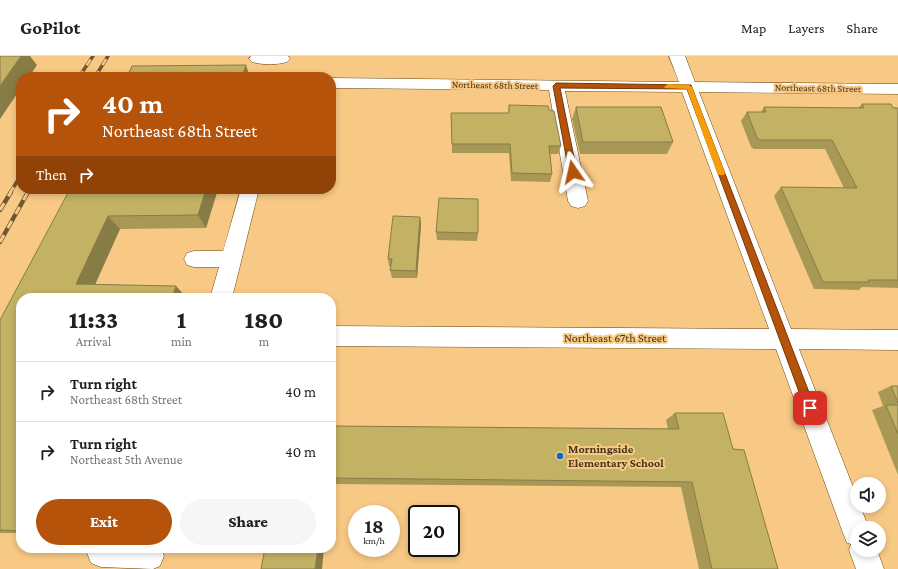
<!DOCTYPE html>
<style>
body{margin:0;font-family:"Crimson Pro",serif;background:#f6f6f6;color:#202124;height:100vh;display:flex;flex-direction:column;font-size:15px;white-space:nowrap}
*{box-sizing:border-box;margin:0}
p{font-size:13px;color:#757577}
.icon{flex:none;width:22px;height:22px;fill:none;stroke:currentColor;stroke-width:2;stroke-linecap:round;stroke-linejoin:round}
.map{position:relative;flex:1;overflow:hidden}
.details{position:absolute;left:16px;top:237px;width:320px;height:260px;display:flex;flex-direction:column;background:#fff;border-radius:16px;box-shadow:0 2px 6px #0003}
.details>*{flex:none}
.banner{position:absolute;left:16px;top:16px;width:320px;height:122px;border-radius:16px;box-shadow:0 2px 6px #0003;background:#b45309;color:#fff;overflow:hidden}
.fabs{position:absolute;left:850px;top:421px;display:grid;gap:8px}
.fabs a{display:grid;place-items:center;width:36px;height:36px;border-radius:50%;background:#fff;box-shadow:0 2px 6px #0003;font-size:20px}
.speed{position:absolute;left:348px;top:449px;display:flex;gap:8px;font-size:20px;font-weight:700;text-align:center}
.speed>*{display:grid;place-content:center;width:52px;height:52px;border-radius:50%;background:#fff;box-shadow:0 2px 6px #0003;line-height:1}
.speed small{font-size:10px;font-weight:400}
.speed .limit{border:2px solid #111;border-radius:6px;background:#fff;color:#111}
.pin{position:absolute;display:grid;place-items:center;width:34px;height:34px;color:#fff;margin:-17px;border-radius:8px;box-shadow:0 2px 6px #0006}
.me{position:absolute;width:44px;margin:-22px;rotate:349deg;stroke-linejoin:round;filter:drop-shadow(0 0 3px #0008)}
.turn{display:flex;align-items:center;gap:14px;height:84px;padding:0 20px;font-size:18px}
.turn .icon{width:52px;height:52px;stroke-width:2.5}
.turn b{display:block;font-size:28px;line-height:34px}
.then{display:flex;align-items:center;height:38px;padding:0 20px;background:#0003;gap:8px;font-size:15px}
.eta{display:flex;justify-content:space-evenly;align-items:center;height:68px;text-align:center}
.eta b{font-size:24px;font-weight:800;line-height:28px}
.primary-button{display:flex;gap:8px;margin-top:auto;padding:8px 20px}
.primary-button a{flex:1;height:46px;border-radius:24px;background:#b45309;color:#fff;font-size:16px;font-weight:800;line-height:46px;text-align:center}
.primary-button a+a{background:#f6f6f6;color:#202124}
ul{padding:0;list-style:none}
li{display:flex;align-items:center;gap:12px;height:60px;padding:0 20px;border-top:1px solid #e0e0e0}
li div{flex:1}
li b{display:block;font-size:15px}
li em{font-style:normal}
header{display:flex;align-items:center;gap:24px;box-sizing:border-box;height:56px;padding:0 20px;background:#fff;border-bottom:1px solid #e0e0e0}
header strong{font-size:19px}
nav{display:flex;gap:22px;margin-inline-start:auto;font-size:14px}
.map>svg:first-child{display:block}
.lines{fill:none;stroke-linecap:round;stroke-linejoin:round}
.minor-casing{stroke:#674710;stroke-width:1}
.minor{fill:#fff;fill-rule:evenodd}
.rail-far1-casing{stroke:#705731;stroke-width:3.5}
.rail-casing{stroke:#705731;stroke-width:4.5}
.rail-far1{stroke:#f8c985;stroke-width:2.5;stroke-dasharray:7;stroke-linecap:butt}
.rail{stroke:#f8c985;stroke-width:3;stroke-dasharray:8;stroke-linecap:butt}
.wall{fill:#a89856}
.shaded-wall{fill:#887c46}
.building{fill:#c3b164;stroke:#887c46}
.route{fill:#b45309;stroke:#753606}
.slow{fill:#f59e0b}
.poi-dot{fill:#0767cf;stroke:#f8c985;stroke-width:1.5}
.labels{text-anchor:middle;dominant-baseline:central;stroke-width:4;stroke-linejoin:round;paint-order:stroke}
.far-street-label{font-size:10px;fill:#463417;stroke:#f8c985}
.street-label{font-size:12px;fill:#463417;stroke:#f8c985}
.poi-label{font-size:12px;font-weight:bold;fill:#463417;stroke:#f8c985;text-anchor:start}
</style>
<header>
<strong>GoPilot</strong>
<nav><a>Map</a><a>Layers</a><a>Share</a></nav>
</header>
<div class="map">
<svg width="898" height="513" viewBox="0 0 898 513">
<rect width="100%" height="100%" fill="#f8c985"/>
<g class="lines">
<defs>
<path id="minor" d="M251,0H288L290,3L287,6C277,9 262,9 252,6L249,3Z
M669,0H685L695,26L898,28V38L699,36L791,273L898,274V294L799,293L857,441V450H860L869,472H857V494H877L884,513H856L849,494L851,488L847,487L843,477L776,293L331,290V270L769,273L682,36L565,35L588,145L585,150L578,152L571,150L568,145L549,34L331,32V22L679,26Z
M241,133H259L232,242H210L219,211H194L187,209L184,203L187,197L194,195H223Z
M89,492H161L164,500L160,510L153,513L101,511L91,507L87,497Z"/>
</defs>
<!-- minor casing -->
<use href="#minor" class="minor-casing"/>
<!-- minor -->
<use href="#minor" class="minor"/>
<defs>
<path id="rail-far1" d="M79,21L93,0
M95,21L108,0
M10,137L21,119
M28,137L30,133"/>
<path id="rail" d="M0,154L11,136
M0,186L28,136"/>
</defs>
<!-- rail-far1 casing -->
<use href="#rail-far1" class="rail-far1-casing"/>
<!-- rail casing -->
<use href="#rail" class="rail-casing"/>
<!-- rail-far1 -->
<use href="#rail-far1" class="rail-far1"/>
<!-- rail -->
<use href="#rail" class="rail"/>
</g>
<!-- wall -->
<path class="wall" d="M862,48L898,52V232L862,231L859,234L814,233L774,140L781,131L844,132L825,93H754L751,91L741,65L747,56H761L764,51L858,52Z
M509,49L549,54L561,90L558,98H550L552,118L550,126L511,125L509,97H452L451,57H508Z
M576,51L673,86L667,98H580L572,63Z
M218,133L206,172L120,173L95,228L186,241L21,242V477H0V264L56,160Z
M420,161L421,169L417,222H392L390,214L391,210H389L388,203Z
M436,176L478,177L477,185L437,184Z
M891,330H898V419L872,354L883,350L878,336Z
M675,357L733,393L778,513H699L681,431L332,428L331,437V370L668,373L666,364Z"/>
<!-- shaded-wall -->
<path class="shaded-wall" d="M21,0H30L37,9L29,21H21V32L0,63V30Z
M246,9L250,21H242Z
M206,133H218L206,172L198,159Z
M108,160L120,173L90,240L76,228Z
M420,161L421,169L417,222L416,215Z
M176,230L186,241V242H172Z
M331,427L332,428L331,437Z
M318,492H324L322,513H315Z"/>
<!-- building -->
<path class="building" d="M0,0H21L0,30Z
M246,9L242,21H127L132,10Z
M862,48H891L893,52H898V224H868L869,226H823L781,131L857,132L832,84H760L757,82L747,56H766L764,51L864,52Z
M509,49L548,50L549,54L554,55L561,90H549L552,118L512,117L510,88H452L451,57H509Z
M576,51H661L673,86H583Z
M70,133H206L198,159L108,160L76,228L176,230L172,242H21V475L0,474V264Z
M439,142L478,143V177L436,176Z
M393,160L420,161L416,215L390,214L392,203H388Z
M891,330H898V347Z
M886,349H898V378Z
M675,357H723L733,393L744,394L778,513H712L692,426L331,422V370L679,373Z
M265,492H318L315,513H261Z"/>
<!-- route -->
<path class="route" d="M556,27L691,29L815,352L813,356L810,357L806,356L805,352L687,33L560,32L577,116L573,119L569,116L553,30Z"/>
<!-- slow -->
<path class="slow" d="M668,28L689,29L692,31L725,117L724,119H719L717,117L687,33L665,32L664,31Z"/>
<!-- markers -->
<circle class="poi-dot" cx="560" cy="400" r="4"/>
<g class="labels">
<!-- far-street labels -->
<g class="far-street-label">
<text transform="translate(495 29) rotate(1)">Northeast 68th Street</text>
<text transform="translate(818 32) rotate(1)">Northeast 68th Street</text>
</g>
<!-- street labels -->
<g class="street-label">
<text x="615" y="282">Northeast 67th Street</text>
</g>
<!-- poi labels -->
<g class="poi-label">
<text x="568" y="393">Morningside<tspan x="568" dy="14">Elementary School</tspan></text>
</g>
</g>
</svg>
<div class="fabs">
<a><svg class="icon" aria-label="sound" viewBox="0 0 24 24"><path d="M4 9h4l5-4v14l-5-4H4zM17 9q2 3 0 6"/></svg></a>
<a><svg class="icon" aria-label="layers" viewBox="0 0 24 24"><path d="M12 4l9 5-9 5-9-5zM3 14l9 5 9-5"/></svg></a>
</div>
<div class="speed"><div>18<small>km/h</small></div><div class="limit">20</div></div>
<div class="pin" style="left:810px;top:352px;background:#d93025"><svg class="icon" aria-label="arrive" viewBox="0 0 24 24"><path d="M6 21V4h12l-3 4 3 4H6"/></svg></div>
<svg class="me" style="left:573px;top:116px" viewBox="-20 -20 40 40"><path d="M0-17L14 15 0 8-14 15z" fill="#b45309" stroke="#fff" stroke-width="4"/></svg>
<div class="banner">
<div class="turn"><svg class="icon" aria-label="right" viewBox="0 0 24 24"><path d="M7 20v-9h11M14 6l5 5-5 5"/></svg><div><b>40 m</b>Northeast 68th Street</div></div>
<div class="then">Then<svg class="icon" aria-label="right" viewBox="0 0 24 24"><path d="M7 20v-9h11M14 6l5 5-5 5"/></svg></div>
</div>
<section class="details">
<div class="eta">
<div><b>11:33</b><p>Arrival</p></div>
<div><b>1</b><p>min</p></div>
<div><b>180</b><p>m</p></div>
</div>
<ul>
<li><svg class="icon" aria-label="right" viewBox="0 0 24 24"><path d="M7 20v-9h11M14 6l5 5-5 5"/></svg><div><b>Turn right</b><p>Northeast 68th Street</p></div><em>40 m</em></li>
<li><svg class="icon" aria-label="right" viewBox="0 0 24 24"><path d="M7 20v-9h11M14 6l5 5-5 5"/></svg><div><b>Turn right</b><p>Northeast 5th Avenue</p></div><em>40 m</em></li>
</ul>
<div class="primary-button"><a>Exit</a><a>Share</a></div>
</section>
</div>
